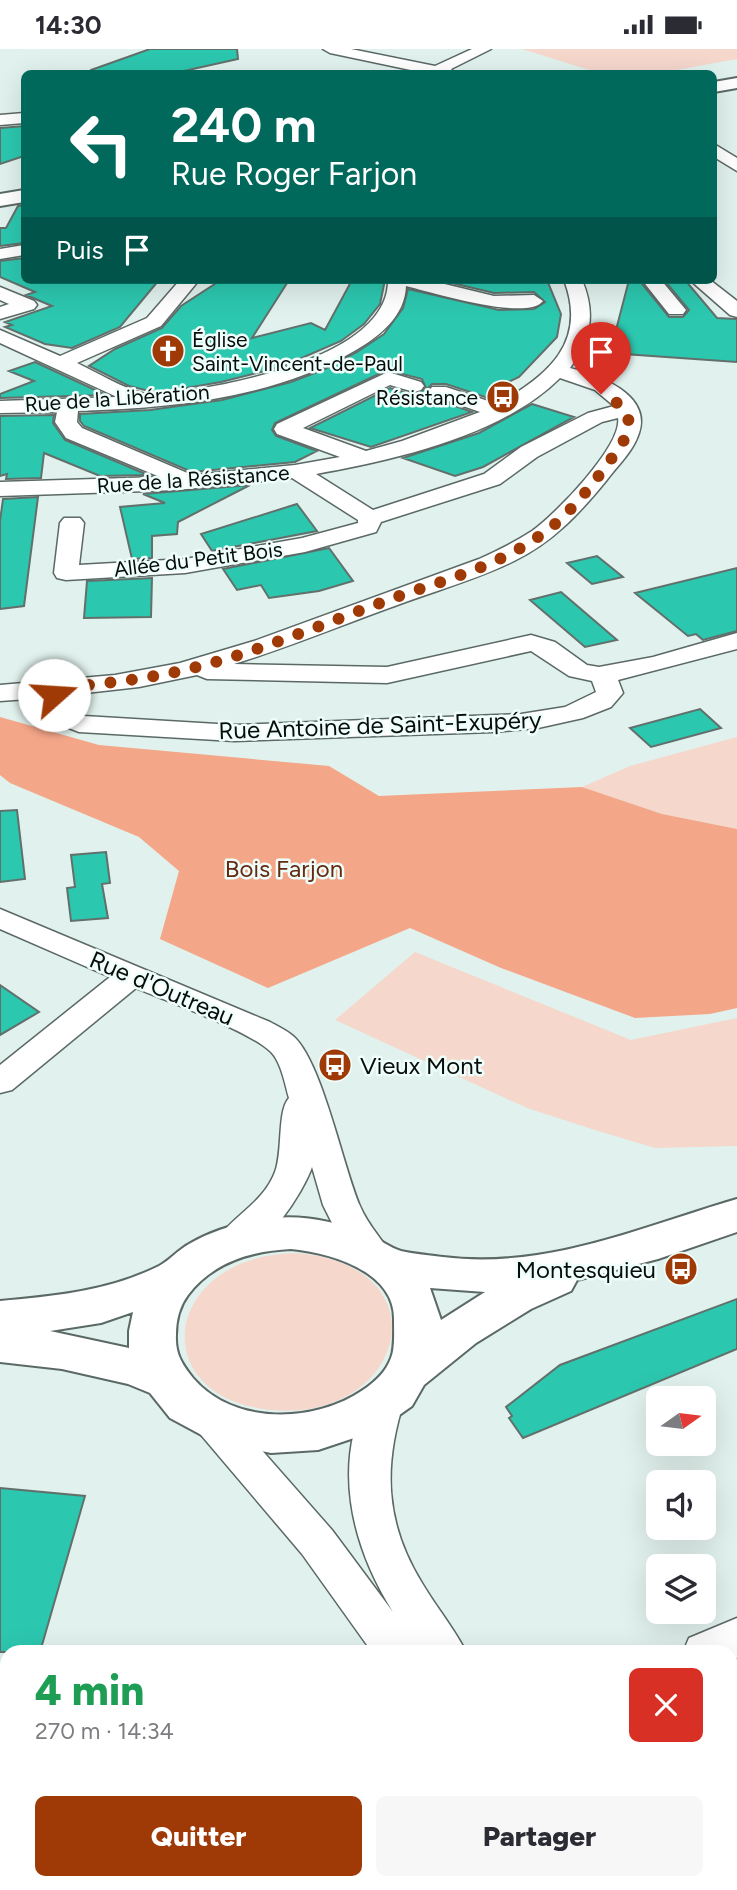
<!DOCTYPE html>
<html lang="fr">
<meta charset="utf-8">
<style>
body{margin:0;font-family:Figtree,sans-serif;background:#f7f7f7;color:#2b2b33;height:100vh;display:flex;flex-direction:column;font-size:26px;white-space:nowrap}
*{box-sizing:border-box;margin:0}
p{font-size:23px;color:#7c7c81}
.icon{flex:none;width:38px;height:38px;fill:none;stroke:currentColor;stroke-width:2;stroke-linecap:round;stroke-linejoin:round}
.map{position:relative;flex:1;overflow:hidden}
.details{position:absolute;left:0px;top:1596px;width:738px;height:245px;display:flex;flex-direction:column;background:#fff;border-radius:21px 21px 0 0;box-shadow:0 7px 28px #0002}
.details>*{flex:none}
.banner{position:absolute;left:21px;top:21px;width:696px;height:214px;border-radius:10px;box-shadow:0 7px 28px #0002;background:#00695c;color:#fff;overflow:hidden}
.needle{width:46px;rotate:76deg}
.fabs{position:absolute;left:646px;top:1337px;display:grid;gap:14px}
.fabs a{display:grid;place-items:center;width:70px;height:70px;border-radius:10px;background:#fff;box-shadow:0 7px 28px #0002;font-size:35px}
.pin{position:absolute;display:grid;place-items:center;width:60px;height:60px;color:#fff;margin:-72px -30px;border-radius:50% 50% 50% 0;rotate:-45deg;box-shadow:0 0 7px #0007}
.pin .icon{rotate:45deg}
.me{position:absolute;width:77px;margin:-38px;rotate:71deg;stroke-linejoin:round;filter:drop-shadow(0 0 5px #0008)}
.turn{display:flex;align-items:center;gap:24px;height:147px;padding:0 35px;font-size:32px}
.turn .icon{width:91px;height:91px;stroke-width:2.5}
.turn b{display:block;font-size:49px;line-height:60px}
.then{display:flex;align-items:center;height:66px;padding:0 35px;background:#0003;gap:14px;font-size:26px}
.round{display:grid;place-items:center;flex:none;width:74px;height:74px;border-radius:10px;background:#f7f7f7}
.head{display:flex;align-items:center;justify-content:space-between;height:119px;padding:0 35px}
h1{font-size:42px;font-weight:800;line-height:52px;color:#1e9e55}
.primary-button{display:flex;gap:14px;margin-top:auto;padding:14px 35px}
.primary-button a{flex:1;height:80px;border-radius:10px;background:#9f3a06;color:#fff;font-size:28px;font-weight:800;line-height:80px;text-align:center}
.primary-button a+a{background:#f7f7f7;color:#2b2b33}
.status{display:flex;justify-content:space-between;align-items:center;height:49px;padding:0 35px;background:#fff;direction:ltr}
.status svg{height:19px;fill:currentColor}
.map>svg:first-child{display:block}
.green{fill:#f5d7cc}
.forest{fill:#f4a688}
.building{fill:#2cc7af;stroke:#62706c;stroke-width:2}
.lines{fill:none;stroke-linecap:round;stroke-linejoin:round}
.minor-casing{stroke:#5b6966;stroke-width:3}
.major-casing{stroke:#5b6966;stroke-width:4}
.minor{fill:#fff;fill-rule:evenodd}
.major{fill:#fff;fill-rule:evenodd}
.route{stroke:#9f3a06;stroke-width:12;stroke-dasharray:0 21.6}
.labels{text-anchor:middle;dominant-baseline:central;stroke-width:5;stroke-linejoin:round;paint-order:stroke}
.far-poi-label{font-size:21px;fill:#080d0b;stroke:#eefefa;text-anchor:start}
.far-street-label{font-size:21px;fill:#080d0b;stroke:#eefefa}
.street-label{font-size:24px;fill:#080d0b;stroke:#eefefa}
.park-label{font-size:24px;fill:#662a11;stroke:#eefefa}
.poi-label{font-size:24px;fill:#080d0b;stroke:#eefefa;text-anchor:start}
</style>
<div class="status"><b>14:30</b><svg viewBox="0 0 49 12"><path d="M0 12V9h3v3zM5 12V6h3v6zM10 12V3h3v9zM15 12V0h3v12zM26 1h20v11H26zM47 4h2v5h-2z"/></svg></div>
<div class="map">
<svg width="737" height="1841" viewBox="0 0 737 1841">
<rect width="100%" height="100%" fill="#e1f1ed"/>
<!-- green -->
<path class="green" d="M522,0H737V10L660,24H599Z
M737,688V780L662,765L582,738L630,717Z
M415,903L631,991L737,969V1097L655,1099L595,1081L527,1059L335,971Z
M298,1204C447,1218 404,1374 271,1361C142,1348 163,1205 298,1204Z"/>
<!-- forest -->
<path class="forest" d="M0,668L99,696L329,717L379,747L582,738L662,765L737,780V959L710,965L635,969L501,919L410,879L268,939L160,890L179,822L139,788L10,734L0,726Z"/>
<!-- building -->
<path class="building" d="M150,0H237L238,10L175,24H91V21Z
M24,77V107L0,115V79Z
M24,156V194L0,197V179H6L18,157Z
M24,209V231H159L120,278L72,299L45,295L5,278L12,276L5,273L52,257L26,246L35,243L0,228V212Z
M221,231H289L252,289L311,274L325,281L352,231H385L380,255L364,275L341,292L281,318L221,333L157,344L129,337L89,317L115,300L162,279L181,257Z
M439,231H547L561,265L557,288L519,328L498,338L506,341L500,344L507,346L497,352L446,335H432L427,340L431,348L472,363L371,398L310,379L390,339L415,346L426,339L422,330L387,321L275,374L272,381L276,387L317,402L295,413L192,423L84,377L80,372V365L150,361L222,351L291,333L325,320L357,303L384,285L403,259L408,240L499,261L534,260L545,253L534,243L494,244Z
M629,231H639L669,268H683L689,261L664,231H685L717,269L737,270V313L610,304Z
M35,313L106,346L0,349V345L34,332L9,322Z
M532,355L574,368L483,418L455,427L403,409L479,384Z
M54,366L53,374L65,391L148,426L100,427L44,404L41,429L6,430L7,425L0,427V367Z
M250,436L178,473L177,485L152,487V509L132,510L120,458L165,454L143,445Z
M38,448L24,557L0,560V472L3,450Z
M297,455L317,482L212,502L201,485Z
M329,499L353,532L319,542L269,549L261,536L237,541L223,520Z
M597,507L623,528L592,535L567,514Z
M737,519V582L703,591L696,585L688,587L635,544Z
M152,529L151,568L84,569L87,532Z
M561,543L617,591L585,598L530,551Z
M700,660L721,679L651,698L630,679Z
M17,761L25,830L0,833V762Z
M106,803L110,834L102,835L108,869L71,872L67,839L75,838L71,806Z
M0,936L39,963L0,986Z
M737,1250V1300L523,1389L509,1369L512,1367L506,1358L560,1316Z
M0,1439L85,1447L40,1603H0Z"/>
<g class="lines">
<defs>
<path id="minor" d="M323,0H351L435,17L472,0H491L451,20L455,24H425L330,4Z
M24,64V74L0,76V66Z
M714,95L737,109V122L714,108Z
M24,196V206L0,210V200Z
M180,231H199L161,277L77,314C98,324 122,339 145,345C159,349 183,342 198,340C252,331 389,302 388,231H428L494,247L534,246L543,252C527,273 431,243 406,237C405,267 380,287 356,301C272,350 173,359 78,362L77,373L82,379L192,426L295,416L340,408L277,385L274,380L277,375L388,323L421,333L424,337L421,341L414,343L390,336L303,379L366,402L402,392L480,363L432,346L429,342L432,338H446L497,355C548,327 588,293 564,231H582C596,264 591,291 570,319C598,326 652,345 639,384C633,403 617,417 606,432C579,465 553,493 514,512C478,530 438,541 400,555C344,575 290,598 234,615L387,618L531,586L555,593L587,616L599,618L653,608L737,584V600L618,631L623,644L611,658L583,669L538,679L493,683L234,692L79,683L51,672L42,649L0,652V636L115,626L180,614L254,592L479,510C497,502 515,493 532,482C555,466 623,396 618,369L602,373L537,408L500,435L381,473L376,483L305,503L185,524L66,531L57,529L54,524L60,474L64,469H80L84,474L79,516L185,510L302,489L358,474V471L292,429L177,441L0,447V433L160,428L66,389L55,373L57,363L0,364V352L117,348L0,294V281L60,307L147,269ZM560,329L595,341L614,357L588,364L521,398L484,425L373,461L316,425C394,411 502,387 560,329ZM531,602L569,627L592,632L596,643L565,658L521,665L234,676L84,667L72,662L68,646L139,638L197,626L207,630L387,634Z
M642,231H661L686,261L683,265H669Z
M690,231H710L737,252V268L730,266Z
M0,238L34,252L37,256L34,260L0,270V258L9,255L0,251Z
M0,860L270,973C277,977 286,981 293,987C322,1012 343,1118 360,1157C368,1176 382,1190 392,1207L387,1216L374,1220L361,1216L339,1188L323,1156L312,1118C303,1144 265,1202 236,1206C230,1207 225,1205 220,1203L215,1194C231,1167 263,1155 275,1123C283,1102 277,1062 289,1049C285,1035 281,1013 271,1003C248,981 168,953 136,939L12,1041L0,1044V1016L110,928L0,880Z
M384,1337L398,1341L404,1352C383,1418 385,1474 422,1534C436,1558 454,1579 466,1603H372L302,1505L196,1380L190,1369L196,1358L210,1353L224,1358L332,1481L393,1563C351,1496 331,1414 370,1341Z
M737,1569V1609L732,1611V1603H683L689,1589Z
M0,1741L7,1742V1786L0,1785Z
M187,1834H236L239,1841H190Z
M301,1834H358L361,1841H304Z
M538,1834H588L591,1841H541Z
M589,1834H639L642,1841H592Z"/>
<path id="major" d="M737,29V39L714,43V33Z
M24,141V153L0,157V145Z
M737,1150V1183L658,1210L577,1231L571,1242L531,1260L476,1294L424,1336L412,1357L378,1381L318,1401L271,1404L226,1395L209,1390L170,1369L150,1344L128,1335L62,1320L0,1313V1252C55,1247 109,1242 159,1217C170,1211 178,1201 189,1195C214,1180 246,1172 275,1169C306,1166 339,1174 368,1185C379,1190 390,1199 401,1202C414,1205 429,1206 443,1208C546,1221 641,1178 737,1150ZM291,1200C330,1204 396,1222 394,1272C394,1283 395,1300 391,1309C386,1323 375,1333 363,1341C315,1374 234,1377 193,1329C182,1315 175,1305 176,1286C176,1272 179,1258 188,1246C213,1213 251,1202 291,1200ZM430,1239L485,1243L441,1271ZM133,1263L129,1282V1299L50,1282L101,1274Z"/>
</defs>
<!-- minor casing -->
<use href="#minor" class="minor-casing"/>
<!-- major casing -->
<use href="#major" class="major-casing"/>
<!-- minor -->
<use href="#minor" class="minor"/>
<!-- major -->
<use href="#major" class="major"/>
</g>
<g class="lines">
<!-- route -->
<path class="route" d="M54,646L53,639C95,636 138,631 180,622C252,606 322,575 391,550C441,532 495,518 538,488C570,467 595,432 617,402C637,375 631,358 601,345"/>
</g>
<!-- icons -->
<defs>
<symbol id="church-disc" viewBox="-11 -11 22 22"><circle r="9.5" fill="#9f3a06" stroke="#eefefa"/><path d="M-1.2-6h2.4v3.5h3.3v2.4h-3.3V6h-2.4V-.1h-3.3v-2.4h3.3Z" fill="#fff"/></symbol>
<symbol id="bus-disc" viewBox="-11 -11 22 22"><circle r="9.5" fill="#9f3a06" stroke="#eefefa"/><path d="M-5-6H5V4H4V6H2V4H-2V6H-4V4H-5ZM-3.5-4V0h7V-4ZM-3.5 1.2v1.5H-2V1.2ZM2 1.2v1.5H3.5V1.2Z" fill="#fff"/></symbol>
</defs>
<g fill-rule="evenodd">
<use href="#church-disc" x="149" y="283" width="38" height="38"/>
<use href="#bus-disc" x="484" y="329" width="38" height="38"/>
<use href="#bus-disc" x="316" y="997" width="38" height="38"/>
<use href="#bus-disc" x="662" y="1201" width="38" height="38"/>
</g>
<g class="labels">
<!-- far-poi labels -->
<g class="far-poi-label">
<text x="192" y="290">Église<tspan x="192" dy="24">Saint-Vincent-de-Paul</tspan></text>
<text x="478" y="348" text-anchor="end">Résistance</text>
</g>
<!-- far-street labels -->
<g class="far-street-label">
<text transform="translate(117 349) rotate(-4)">Rue de la Libération</text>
<text transform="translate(193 430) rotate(-4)">Rue de la Résistance</text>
<text transform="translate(198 510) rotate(-7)">Allée du Petit Bois</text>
</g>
<!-- street labels -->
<g class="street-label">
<text transform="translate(380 676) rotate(-2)">Rue Antoine de Saint-Exupéry</text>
<text transform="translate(162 939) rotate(23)">Rue d'Outreau</text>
</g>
<!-- park labels -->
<g class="park-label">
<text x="284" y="819">Bois Farjon</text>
</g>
<!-- poi labels -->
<g class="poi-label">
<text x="360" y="1016">Vieux Mont</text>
<text x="656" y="1220" text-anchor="end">Montesquieu</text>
</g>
</g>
</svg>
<div class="fabs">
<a><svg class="needle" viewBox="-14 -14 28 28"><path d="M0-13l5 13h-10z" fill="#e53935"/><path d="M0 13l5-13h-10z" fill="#7c7c81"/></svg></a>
<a><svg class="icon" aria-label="sound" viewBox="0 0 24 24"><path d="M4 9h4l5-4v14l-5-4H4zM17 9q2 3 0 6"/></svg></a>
<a><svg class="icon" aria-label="layers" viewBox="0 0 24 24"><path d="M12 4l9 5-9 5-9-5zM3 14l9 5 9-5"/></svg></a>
</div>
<div class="pin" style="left:601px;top:345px;background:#d93025"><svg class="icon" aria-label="arrive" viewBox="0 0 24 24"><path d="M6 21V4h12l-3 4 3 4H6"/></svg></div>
<svg class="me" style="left:54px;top:646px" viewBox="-20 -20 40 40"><circle r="19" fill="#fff"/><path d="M0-13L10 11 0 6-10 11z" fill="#9f3a06"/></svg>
<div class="banner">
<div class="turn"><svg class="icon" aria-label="left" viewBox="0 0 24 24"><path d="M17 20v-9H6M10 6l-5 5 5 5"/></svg><div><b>240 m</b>Rue Roger Farjon</div></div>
<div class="then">Puis<svg class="icon" aria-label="arrive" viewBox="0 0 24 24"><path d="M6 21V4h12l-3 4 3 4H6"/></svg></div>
</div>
<section class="details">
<div class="head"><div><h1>4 min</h1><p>270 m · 14:34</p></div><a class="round" style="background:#d93025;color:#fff"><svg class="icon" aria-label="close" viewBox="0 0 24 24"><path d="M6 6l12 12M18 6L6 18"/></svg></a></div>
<div class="primary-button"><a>Quitter</a><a>Partager</a></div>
</section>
</div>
